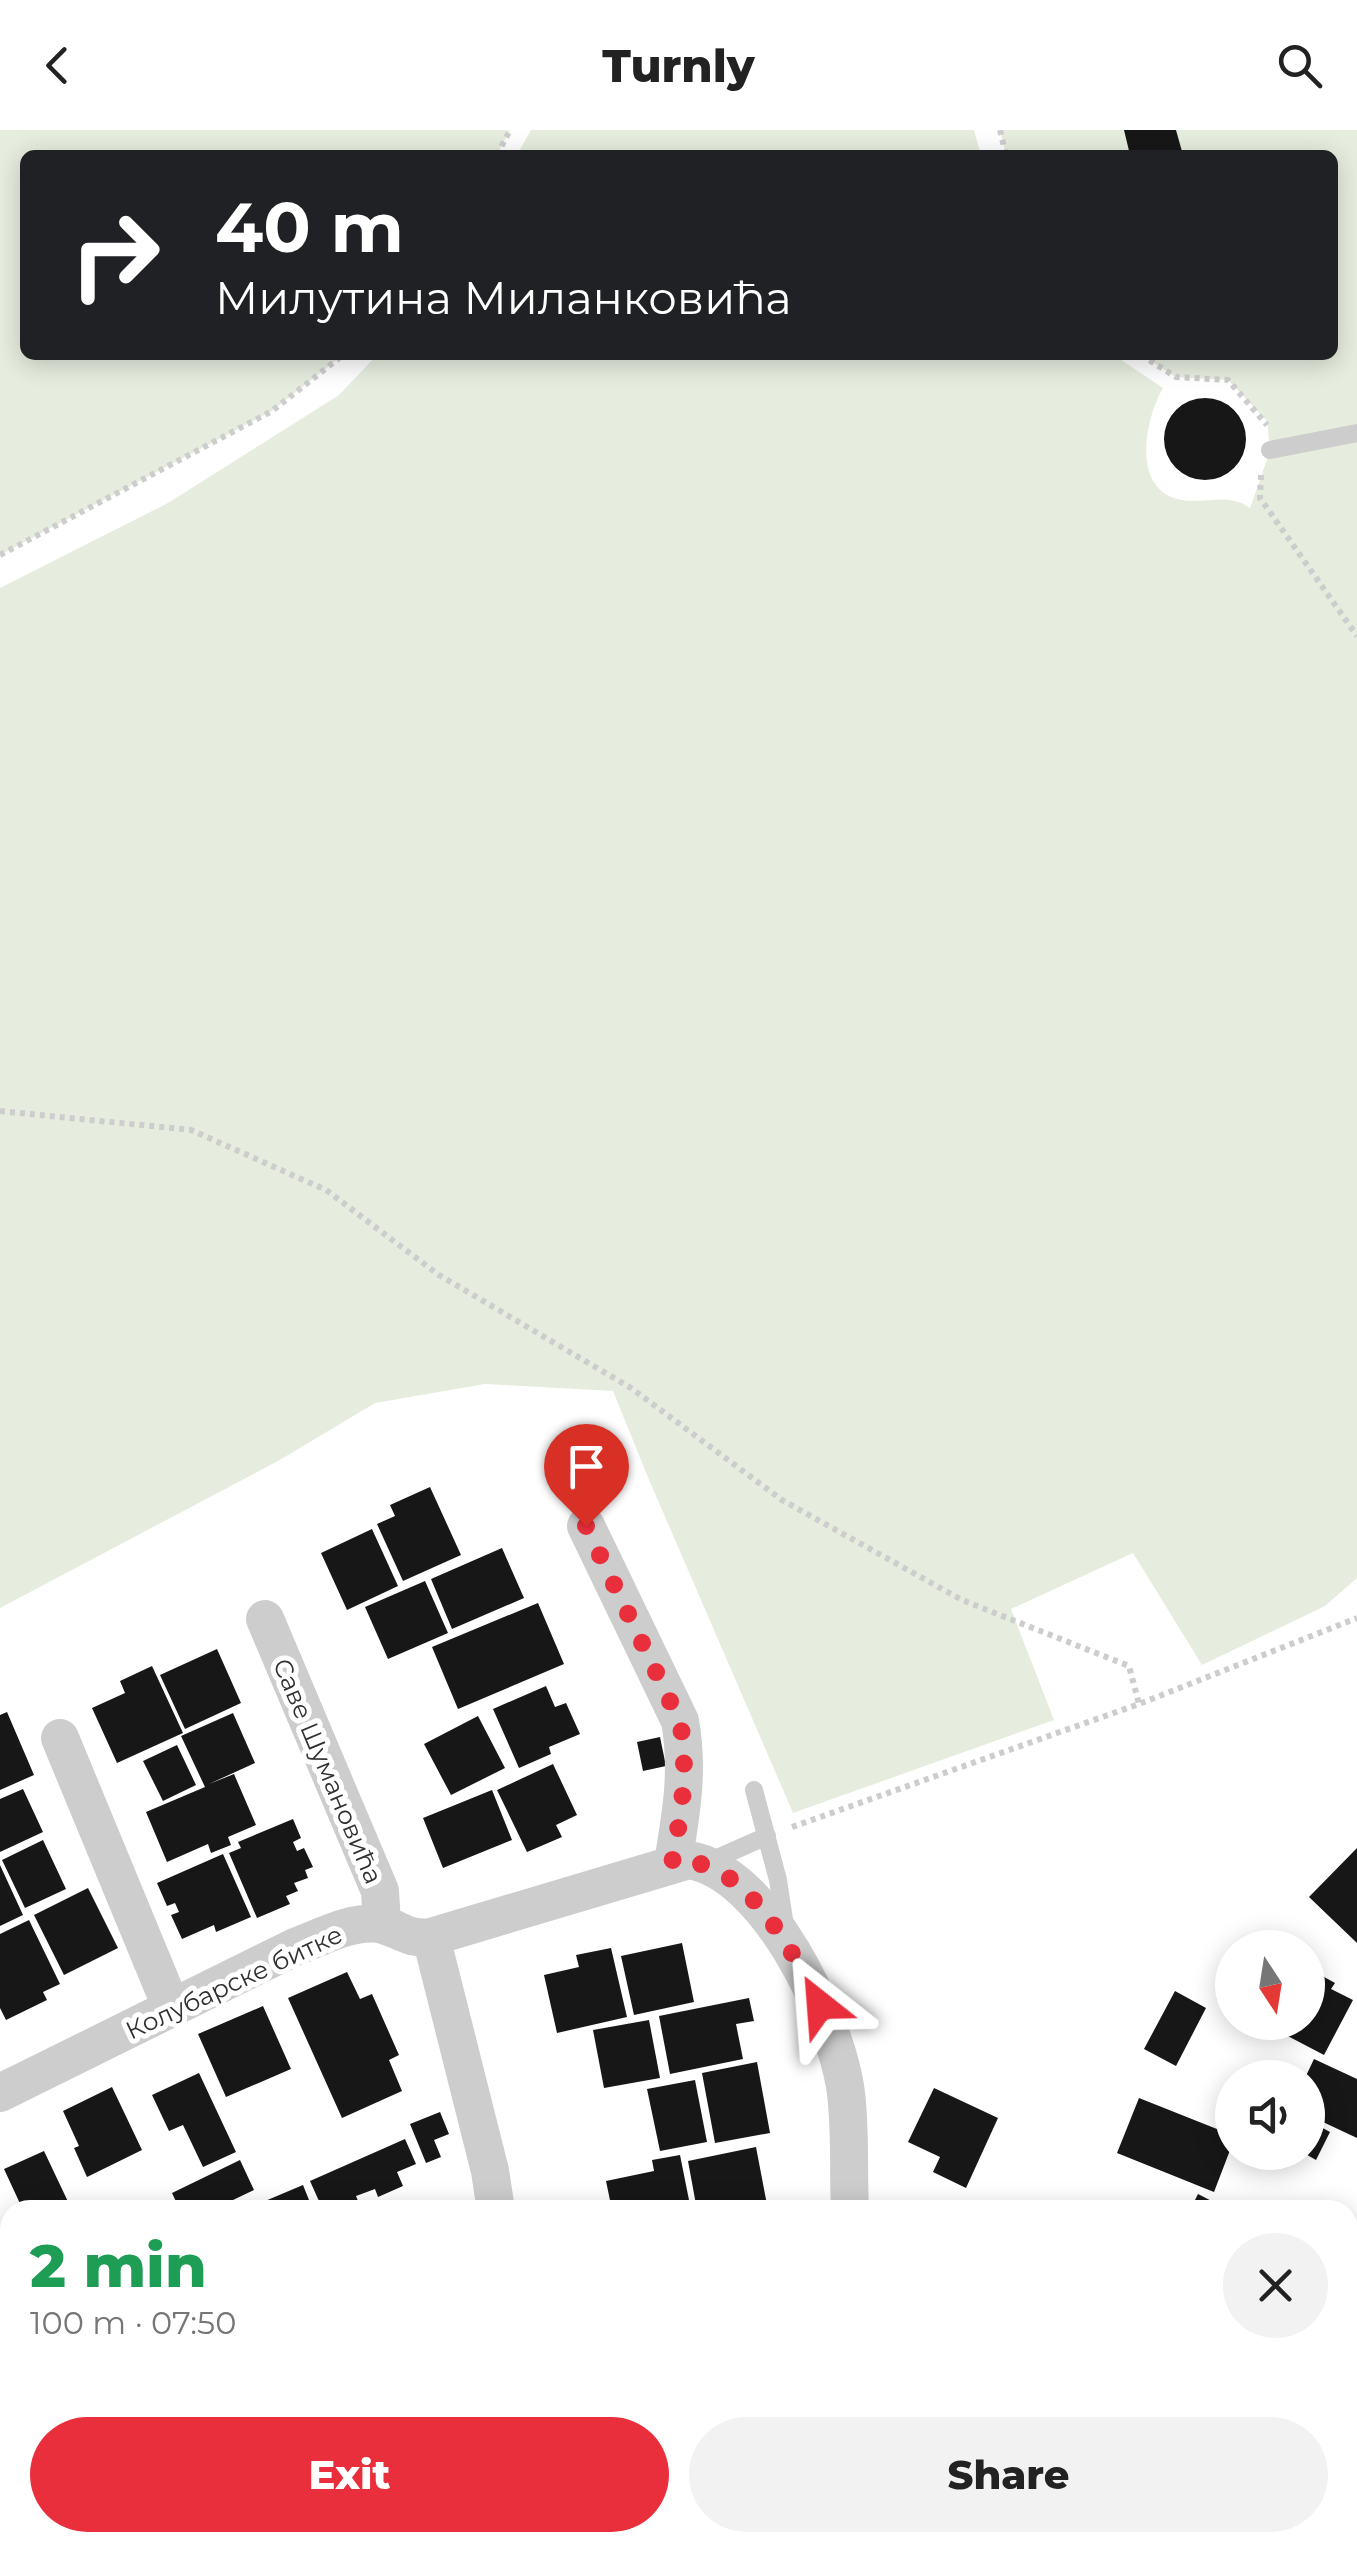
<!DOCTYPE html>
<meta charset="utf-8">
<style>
body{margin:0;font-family:Montserrat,sans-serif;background:#f2f2f2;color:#222;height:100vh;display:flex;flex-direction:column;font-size:38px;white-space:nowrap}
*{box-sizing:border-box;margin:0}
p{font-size:32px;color:#767676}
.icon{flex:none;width:55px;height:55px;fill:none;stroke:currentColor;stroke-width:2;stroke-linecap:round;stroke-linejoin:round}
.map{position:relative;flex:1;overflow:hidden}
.side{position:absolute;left:0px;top:2070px;width:1358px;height:352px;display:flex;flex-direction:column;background:#fff;border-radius:30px 30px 0 0;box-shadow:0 5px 25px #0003}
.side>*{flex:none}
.top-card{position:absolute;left:20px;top:20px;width:1318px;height:210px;border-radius:15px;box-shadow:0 5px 25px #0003;background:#202124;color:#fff;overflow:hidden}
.needle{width:65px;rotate:168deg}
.buttons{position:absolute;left:1215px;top:1800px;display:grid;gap:20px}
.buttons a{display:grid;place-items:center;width:110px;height:110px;border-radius:50%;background:#fff;box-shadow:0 5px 25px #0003;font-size:50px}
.pin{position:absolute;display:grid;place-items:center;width:85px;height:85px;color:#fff;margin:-102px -42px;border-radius:50% 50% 50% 0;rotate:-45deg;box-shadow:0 0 10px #0007}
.pin .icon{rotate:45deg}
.me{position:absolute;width:110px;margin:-55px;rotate:332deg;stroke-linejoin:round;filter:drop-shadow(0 0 8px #0008)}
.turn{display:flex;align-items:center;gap:35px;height:210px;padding:0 30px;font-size:45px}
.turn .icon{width:130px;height:130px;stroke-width:2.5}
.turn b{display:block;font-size:70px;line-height:85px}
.round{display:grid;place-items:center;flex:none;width:105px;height:105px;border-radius:52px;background:#f2f2f2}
.summary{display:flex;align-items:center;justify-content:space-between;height:170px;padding:0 30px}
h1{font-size:60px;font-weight:800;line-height:75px;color:#1e9e55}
.action{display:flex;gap:20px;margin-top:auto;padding:20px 30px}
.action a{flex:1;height:115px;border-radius:60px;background:#ea2f3c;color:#fff;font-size:40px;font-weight:800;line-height:115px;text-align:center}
.action a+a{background:#f2f2f2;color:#222}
header{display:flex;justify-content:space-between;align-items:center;height:130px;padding:0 30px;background:#fff;font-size:45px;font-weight:800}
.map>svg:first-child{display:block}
.green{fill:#e6edde}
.building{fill:#171717}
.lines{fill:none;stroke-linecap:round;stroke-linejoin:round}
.path{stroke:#cdcdcd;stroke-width:6;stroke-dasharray:5 5;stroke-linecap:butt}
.service{stroke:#cdcdcd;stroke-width:18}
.minor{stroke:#cdcdcd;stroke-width:38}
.tertiary{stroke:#cdcdcd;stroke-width:48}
.route{stroke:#ea2f3c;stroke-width:18;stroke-dasharray:0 32.4}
.labels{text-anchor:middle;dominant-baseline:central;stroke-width:10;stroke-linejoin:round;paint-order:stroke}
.street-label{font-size:25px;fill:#303030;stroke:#fff}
</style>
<header><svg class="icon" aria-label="back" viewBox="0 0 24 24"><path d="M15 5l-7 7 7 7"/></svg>Turnly<svg class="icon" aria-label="search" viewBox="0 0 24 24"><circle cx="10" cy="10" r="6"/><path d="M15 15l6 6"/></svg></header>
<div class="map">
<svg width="1357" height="2422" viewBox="0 0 1357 2422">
<rect width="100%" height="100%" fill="#fff"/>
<!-- green -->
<path class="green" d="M0,0H510L497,25H25V225H343L272,281L0,425Z
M531,0H974L981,25H517Z
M1000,0H1357V1448L1325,1476L1202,1535L1133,1423L1011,1479L1054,1590L793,1683L647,1345L613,1261L485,1254L375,1273L278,1331L0,1478V458L168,373L339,265L377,225H1114L1163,258C1145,289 1130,361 1182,370C1207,374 1228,362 1250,378L1270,321L1267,291L1228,250L1176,247L1141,225H1332V25H1006Z
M1357,2165V2422H1251L1255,2413L1348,2412V2189Z"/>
<!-- building -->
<path class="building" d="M1124,0H1176L1183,25H1130Z
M1164 309a41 41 0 1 1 82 0a41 41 0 1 1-82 0Z
M430,1357L461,1425L403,1451L377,1394L395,1386L390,1375Z
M372,1399L398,1456L347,1480L321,1423Z
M502,1418L524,1468L452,1499L431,1449Z
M425,1451L448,1503L388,1529L365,1477Z
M538,1473L564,1534L458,1579L432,1517Z
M217,1519L241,1573L185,1599L160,1545Z
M152,1536L183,1603L117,1633L92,1578L125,1563L120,1551Z
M546,1556L555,1577L566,1573L580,1604L549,1617L551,1624L519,1638L493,1579Z
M7,1582L34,1645L0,1660V1585Z
M233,1583L255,1633L209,1654L234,1644L256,1695L228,1707L231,1715L211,1723L208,1714L167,1732L146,1682L205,1657L181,1606Z
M478,1586L505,1638L451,1665L424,1614Z
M660,1607L666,1636L643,1641L637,1612Z
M177,1615L196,1655L163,1671L143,1631Z
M553,1634L577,1685L556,1695L562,1707L527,1722L497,1660Z
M23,1659L43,1702L0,1722V1669Z
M492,1660L512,1710L443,1738L423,1688Z
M293,1689L301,1708L293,1712L297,1721L304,1718L313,1737L305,1740L308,1748L294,1753L298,1761L286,1766L290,1774L257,1788L229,1723L241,1718L238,1712Z
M43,1710L66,1759L25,1778L2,1730Z
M1357,1718V1813L1309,1767Z
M223,1724L251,1787L216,1802L214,1795L182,1809L171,1785L179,1782L175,1773L167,1776L157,1753Z
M0,1735L23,1785L0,1796Z
M88,1758L118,1818L64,1845L34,1785Z
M29,1790L60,1854L43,1862L47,1870L6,1890L0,1878V1804Z
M682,1813L694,1872L634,1885L621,1826Z
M611,1818L627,1887L557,1903L544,1845L579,1837L576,1825Z
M1308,1838L1335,1853L1331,1859L1353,1870L1324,1925L1261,1892H1308Z
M347,1842L360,1869L372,1864L399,1925L389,1930L402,1961L342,1988L288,1868Z
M1232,1842V1878L1218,1870Z
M1175,1861L1206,1878L1176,1936L1144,1919Z
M749,1868L754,1891L736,1894L743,1929L670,1944L659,1886Z
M263,1876L291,1939L226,1967L198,1904Z
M649,1890L660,1948L604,1958L593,1900Z
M1314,1929L1357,1949V2008L1308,1985L1305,1948Z
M757,1932L770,2003L715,2013L702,1943Z
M199,1943L236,2022L203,2037L183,1995L169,2001L152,1965Z
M695,1950L707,2012L660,2021L647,1959Z
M112,1957L142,2020L87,2047L74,2018L79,2016L63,1981Z
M934,1958L998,1988L966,2058L933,2042L940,2027L908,2012Z
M1139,1968L1232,2005V2015L1214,2062L1117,2023Z
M440,1982L449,2004L434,2010L441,2027L426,2033L410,1994Z
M1308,1990L1330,2002L1316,2030L1302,2022H1308Z
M405,2009L416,2034L397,2042L403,2056L378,2067L375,2059L356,2066L360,2076L352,2080H323L310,2051Z
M756,2017L768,2080H697L688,2031Z
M44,2021L71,2078L67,2080H23L4,2039Z
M680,2025L691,2080H612L606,2051L654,2041L652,2030Z
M240,2030L254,2060L212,2080H180L172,2063Z
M303,2055L313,2080H261L258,2074Z
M1198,2064L1229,2080H1190Z
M141,2071L145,2080H121Z
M397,2071L401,2080H378Z
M10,2174V2221L6,2223L0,2209V2178Z
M0,2250L10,2273V2358L0,2362Z
M111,2412H191L195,2422H115Z
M244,2412H299V2413L276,2422H248Z
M406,2412H462V2417L406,2418Z
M635,2412H771V2418H635Z
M917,2412H1009L1011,2422H918Z
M1099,2412H1185L1181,2422H1096Z"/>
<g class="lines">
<!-- path -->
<path class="path" d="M1000,0L1006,25
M497,25L510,0
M1141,225L1176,247L1228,250L1267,295
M1261,345L1260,368L1357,506
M0,425L272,281L343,225
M0,981L191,1000L326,1060L439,1145L631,1258L782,1370L962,1470L1129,1536L1139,1574
M792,1697L1139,1574L1357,1488"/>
<!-- service -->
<path class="service" d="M1270,320L1357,303
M754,1660L778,1750L785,1796
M706,1733L767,1706"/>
<!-- minor -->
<path class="minor" d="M586,1396L680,1591C689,1640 681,1685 673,1733
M265,1489L380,1761L382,1794
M60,1608L172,1879
M431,1807L490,2041L496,2080
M0,1963L295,1817C320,1808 352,1790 379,1794C400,1798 406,1810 431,1807L689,1730C767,1743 833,1885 845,1956C851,1993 848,2041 850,2080
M509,2412V2422
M859,2412V2422
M0,2422L21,2412"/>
<!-- tertiary -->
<path class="tertiary" d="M1348,2189L1357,2165
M1251,2422L1255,2412"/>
</g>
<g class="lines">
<!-- route -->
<path class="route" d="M586,1396L680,1592C689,1640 681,1685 672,1733C740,1719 795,1825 820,1875"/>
</g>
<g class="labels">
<!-- street labels -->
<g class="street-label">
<text transform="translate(328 1641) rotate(67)">Саве Шумановића</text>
<text transform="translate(234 1852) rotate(-25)">Колубарске битке</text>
</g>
</g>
</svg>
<div class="buttons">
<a><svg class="needle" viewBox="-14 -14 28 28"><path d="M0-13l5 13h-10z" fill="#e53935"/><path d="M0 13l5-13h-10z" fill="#767676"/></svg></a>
<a><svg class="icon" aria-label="sound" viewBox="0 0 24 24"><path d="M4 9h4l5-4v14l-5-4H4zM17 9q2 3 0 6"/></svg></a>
</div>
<div class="pin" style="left:586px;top:1396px;background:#d93025"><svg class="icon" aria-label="arrive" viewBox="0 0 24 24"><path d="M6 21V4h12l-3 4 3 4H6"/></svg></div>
<svg class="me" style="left:820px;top:1875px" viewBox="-20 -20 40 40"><path d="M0-17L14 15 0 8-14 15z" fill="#ea2f3c" stroke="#fff" stroke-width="4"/></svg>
<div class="top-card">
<div class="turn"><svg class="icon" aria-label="right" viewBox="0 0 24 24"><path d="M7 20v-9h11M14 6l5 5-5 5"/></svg><div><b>40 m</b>Милутина Миланковића</div></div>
</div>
<section class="side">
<div class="summary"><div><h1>2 min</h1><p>100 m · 07:50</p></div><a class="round"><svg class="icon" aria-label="close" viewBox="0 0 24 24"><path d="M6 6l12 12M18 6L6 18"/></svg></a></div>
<div class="action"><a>Exit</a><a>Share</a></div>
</section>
</div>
